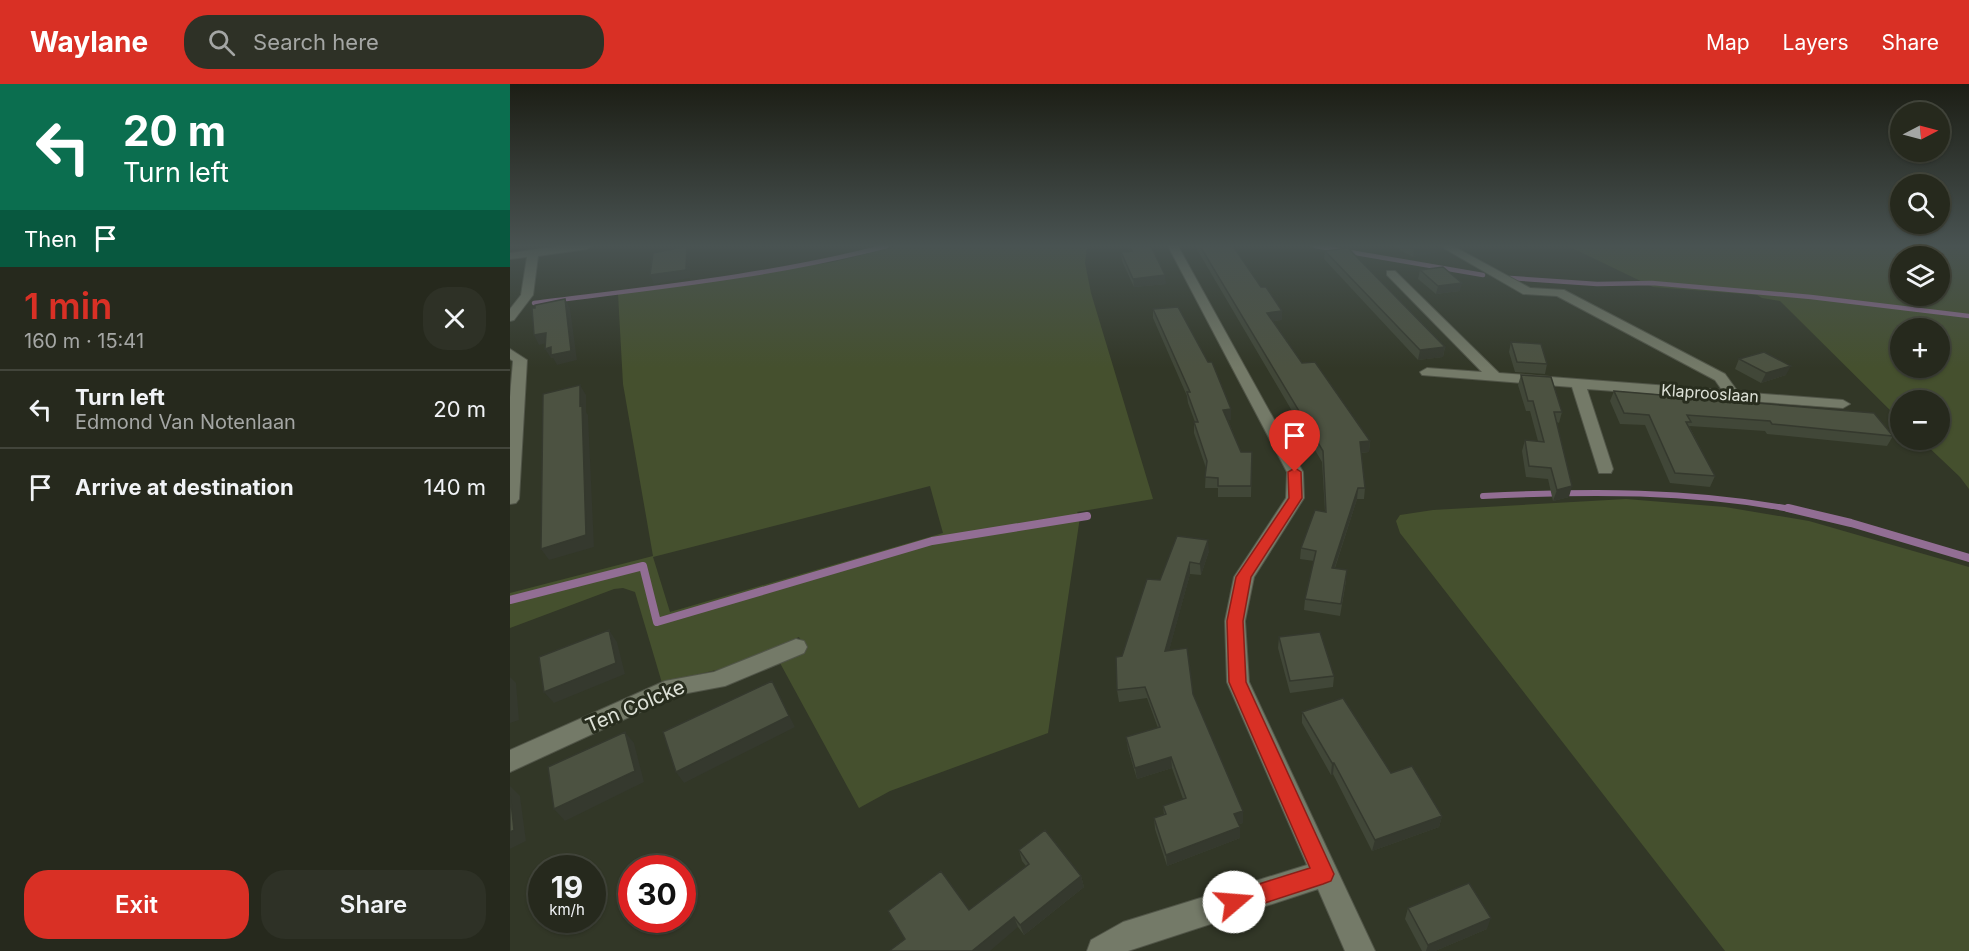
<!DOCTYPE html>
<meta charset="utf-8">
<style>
body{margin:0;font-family:Inter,sans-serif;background:#2e3126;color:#f1f3f6;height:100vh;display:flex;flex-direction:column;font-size:22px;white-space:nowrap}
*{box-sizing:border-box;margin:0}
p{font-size:20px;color:#a4a6a4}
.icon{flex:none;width:33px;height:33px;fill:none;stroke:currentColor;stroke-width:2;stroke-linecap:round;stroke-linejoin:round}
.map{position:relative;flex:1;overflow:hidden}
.details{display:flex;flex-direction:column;background:#26291d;width:510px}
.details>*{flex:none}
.hud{background:#0b6e4f;color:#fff;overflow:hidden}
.needle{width:39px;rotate:84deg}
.buttons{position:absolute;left:1380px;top:18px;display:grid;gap:12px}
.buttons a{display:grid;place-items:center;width:60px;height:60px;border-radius:50%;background:#26291d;box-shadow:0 2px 4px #0004,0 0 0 2px #42453b;font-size:30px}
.speed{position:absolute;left:18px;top:771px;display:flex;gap:12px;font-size:30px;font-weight:700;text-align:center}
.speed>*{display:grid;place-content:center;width:78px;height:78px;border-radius:50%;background:#26291d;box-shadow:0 2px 4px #0004,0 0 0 2px #42453b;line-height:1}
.speed small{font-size:15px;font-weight:400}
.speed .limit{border:9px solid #d22;background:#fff;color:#111}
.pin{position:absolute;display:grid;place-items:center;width:51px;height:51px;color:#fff;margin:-62px -26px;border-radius:50% 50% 50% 0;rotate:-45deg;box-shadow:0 0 6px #0007}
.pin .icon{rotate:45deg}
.me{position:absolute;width:66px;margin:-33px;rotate:72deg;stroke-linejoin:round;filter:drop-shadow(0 0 4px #0008)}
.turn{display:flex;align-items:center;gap:21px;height:126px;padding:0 24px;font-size:27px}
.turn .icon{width:78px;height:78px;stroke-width:2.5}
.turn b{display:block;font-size:42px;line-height:51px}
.then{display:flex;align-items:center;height:57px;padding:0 24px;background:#0003;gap:12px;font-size:22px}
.round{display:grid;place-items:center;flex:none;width:63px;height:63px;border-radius:24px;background:#2e3126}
.overview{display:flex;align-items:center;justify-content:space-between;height:102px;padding:0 24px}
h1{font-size:36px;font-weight:600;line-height:45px;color:#d93025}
.action{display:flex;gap:12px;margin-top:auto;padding:12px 24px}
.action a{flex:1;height:69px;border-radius:24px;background:#d93025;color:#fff;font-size:24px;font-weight:600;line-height:69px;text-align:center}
.action a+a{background:#2e3126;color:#f1f3f6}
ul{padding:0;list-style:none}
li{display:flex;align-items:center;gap:18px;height:78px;padding:0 24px;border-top:2px solid #42453b}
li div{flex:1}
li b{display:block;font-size:22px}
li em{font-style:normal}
header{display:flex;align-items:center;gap:36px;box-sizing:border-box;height:84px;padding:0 30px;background:#d93025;color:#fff}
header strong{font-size:28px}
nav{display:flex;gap:33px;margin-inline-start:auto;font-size:21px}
.search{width:420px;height:54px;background:#2e3126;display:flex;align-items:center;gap:15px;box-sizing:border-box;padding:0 21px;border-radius:24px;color:#a4a6a4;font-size:22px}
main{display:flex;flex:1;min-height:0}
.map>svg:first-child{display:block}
.green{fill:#45502e;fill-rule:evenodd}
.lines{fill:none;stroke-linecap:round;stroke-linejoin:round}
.stream-far2{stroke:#926e94;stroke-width:4.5}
.stream-far1{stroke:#926e94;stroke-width:6}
.stream{stroke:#926e94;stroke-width:8}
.minor-casing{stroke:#515548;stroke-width:2}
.minor{fill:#747a68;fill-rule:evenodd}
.wall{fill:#414738}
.shaded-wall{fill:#35392e}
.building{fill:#4c5241;stroke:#35392e;stroke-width:1.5}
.route{fill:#d93025;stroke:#8d1f18;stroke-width:1.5}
.labels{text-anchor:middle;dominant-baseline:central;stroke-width:6;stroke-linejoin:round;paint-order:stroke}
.street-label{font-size:16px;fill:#dde1d7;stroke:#282d1e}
.near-street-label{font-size:20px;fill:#dde1d7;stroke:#282d1e}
</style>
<header>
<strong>Waylane</strong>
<div class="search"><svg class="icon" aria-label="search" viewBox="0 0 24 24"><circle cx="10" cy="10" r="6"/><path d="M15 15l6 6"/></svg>Search here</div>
<nav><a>Map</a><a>Layers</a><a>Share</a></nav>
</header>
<main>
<section class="details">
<div class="hud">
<div class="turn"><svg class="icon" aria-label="left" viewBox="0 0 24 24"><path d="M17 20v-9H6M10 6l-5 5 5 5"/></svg><div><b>20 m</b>Turn left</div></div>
<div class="then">Then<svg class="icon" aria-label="arrive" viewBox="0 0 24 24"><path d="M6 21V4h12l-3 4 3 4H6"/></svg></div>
</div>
<div class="overview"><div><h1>1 min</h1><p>160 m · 15:41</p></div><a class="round"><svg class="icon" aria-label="close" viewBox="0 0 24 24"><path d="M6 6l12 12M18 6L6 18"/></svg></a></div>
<ul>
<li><svg class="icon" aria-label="left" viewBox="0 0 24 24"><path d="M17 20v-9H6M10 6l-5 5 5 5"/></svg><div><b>Turn left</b><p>Edmond Van Notenlaan</p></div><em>20 m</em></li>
<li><svg class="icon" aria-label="arrive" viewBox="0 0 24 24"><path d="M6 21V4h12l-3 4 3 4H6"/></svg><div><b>Arrive at destination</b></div><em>140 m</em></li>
</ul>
<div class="action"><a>Exit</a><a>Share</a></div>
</section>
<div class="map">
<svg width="1459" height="867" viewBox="0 0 1459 867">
<rect width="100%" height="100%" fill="#323727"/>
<!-- green -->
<path class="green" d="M388,162H577L575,179L581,209L643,415L567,428L570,433L538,649L380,707L349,724L270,579L295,567L289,553L227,581L152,599L125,508L113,504L104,505L0,544V509L143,472L113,300L108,210L323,178ZM420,402L433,449L160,528L143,473Z
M1058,162H1459V405L1450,393L1411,356H1430V316H1390V336L1270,217L1252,214L1247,211L1143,203ZM1430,172V212H1390V172ZM1430,244V284H1390V244Z
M1116,415L1215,423L1299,437L1459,483V867H1215L890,449L886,437L890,431L923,426Z"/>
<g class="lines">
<!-- stream-far2 -->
<path class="stream-far2" d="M805,162L973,191
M1000,194L1087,200L1142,199L1301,213L1459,232
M24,219C142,204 262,192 377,162"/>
<!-- stream-far1 -->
<path class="stream-far1" d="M973,412C1078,407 1182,406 1285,426"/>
<!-- stream -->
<path class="stream" d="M1278,424L1341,439L1459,474
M0,516L133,482L147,538L422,457L577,432"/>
<defs>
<path id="minor" d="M51,162H82L77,165L28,172L23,211L4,236L0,237V225L11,211L17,173L0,175V169Z
M658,162H668L793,388L794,414L744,493L735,537L739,598L865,867H835L808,805L618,867H577L581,856L613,838L797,781L717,598L715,537L724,493L776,414L777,388Z
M930,162H943L1020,204L1054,206L1215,290L1228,308L1333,316L1340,320L1333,324L1077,305L1103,385L1101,389H1089L1062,303L912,291L910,288L917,284L972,288L877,191V187H885L989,289L1212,306L1205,296L1047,212L1013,210Z
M0,265L17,276L9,415L6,419L0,420V313L3,277L0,275Z
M286,555L294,557L297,563L294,569L215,602L167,611L0,688V666L155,597L204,588Z"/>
</defs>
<!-- minor casing -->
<use href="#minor" class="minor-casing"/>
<!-- minor -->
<use href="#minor" class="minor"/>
</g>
<!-- wall -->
<path class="wall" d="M616,162H641L656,200L624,203L612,177L611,168H619Z
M685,162H723L772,236L763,237L792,279L860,357L859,368L851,369L855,404L854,415H847L825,484L836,497L830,532L794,526L795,515L804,477L790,475L791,464L815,428L812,378Z
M883,162H934L933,167L903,173Z
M815,167L935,263L933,273L908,276L814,175Z
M910,186L950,207L926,210L908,195Z
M643,225L721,336H718L731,368H742L741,413H708V404H695L696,384L684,349V338H685L678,319L677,312L643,234Z
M1001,258L1037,280L1035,290L1005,288L999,268Z
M1229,275L1276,291L1251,299L1225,285Z
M1011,291L1052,328L1049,339L1047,338L1059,413L1043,417L1038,395L1016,393L1012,367L1015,356L1028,357L1020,327H1016L1008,301Z
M1104,307L1383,352L1377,362L1257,350L1255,347L1179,342L1205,392L1200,403L1160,399L1135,341L1110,340L1100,317Z
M699,467L691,491L680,490L659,566L683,610L733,739L729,740L730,754L657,782L645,745L644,734L654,731L653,722L673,715L662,684L627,695L618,665L616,653L648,644L637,614L609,618L607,606L612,572L650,496Z
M769,553L824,592L823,603L780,609L768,564Z
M792,628L881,689L932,732L929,743L862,767L823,690L821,691L792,639Z
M509,766L571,792L574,803L514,851L508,843L395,855L378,827L459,826L516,782L512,777Z
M898,824L977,845L925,867H912L895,835Z"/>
<!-- shaded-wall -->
<path class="shaded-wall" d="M177,162L180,171V194L144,200L140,191Z
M917,162H934L933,167L903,173L904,165Z
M655,191L656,200L624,203L623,195Z
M952,199L950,207L926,210L928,202Z
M55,215L60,224L67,276L47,281L43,274H41L35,265L41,263Z
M772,227V236L756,238L757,229Z
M36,249L41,258L29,261L24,251Z
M935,263L933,273L908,276L910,266Z
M1281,282L1276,291L1251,299L1256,289Z
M70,301L76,311V328L78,331L84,463L39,476L31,465L70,322Z
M721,325V336H714L713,326Z
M860,357L859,368L849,369L850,358Z
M1062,402L1059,413L1043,417L1047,406Z
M848,404L847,415L821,495L822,484Z
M698,456L699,467L691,491L690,480Z
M680,478V490L656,578L655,567Z
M99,546L107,558L115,590L44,619L34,608Z
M0,593L6,599L9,636L0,639Z
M262,597L285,643L174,699L166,688Z
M115,648L124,659L134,698L55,737L44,725Z
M661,673L662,684L627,695L625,684Z
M822,679H824L823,690L821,691Z
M0,702L10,712L16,757L0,765Z
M733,727V739L725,741L724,730Z
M932,732L929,743L862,767L865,756Z
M730,743V754L657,782L656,771Z
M571,792L574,803L514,851L510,841Z
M504,833L508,843L480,867H462Z
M981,834L977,845L925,867H916L918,861Z"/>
<!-- building -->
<path class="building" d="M177,162L176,186L140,191L143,169Z
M619,162H641L655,191L623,195L611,168L622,167Z
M690,162H723L751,203H756L772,227L757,229L792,279L805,278L860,357L850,358L855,404H848L822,484L837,486L831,520L795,515L806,467L791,464L805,426L816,428L813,367Z
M899,162H917L904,165Z
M838,164L935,263L910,266L815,167Z
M933,183L952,199L928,202L910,186Z
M55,215L61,267L41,271V263L35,265L36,249L24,251L22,224H25V221Z
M668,223L698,278H702L721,325L713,326L731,368H742L741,402H708V394L695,393L697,377L684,338H688L677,308H680L643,225Z
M1001,258L1031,260L1037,280L1007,278Z
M1254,268L1281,282L1256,289L1229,275Z
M1011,291L1041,293L1052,328H1044L1062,402L1047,406L1041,384L1019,382L1015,356L1034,358L1023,317H1018Z
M70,301V322L72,321L76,451L31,465L33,310Z
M1104,307L1364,329L1383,352L1262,340L1260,337L1177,331L1181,338H1176L1205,392L1165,389L1139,331L1114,329Z
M667,452L698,456L690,480L680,478L655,567L677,564L683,610L733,727L724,730L730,743L656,771L644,734L656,730L653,722L676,714L661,673L625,684L616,653L650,643L635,603L607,606L606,573L612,572L637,495L650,496Z
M99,546L106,579L34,608L29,573Z
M810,548L824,592L780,597L769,553Z
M262,597L279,632L166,688L153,648Z
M833,614L881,689L902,682L932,732L865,756L824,679H822L792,628Z
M115,648L125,687L44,725L38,683Z
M0,709L4,746L0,748Z
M535,746L571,792L510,841L504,833L462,867H379L395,855L378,827L431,787L459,826L519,780L509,766Z
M959,799L981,834L918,861L898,824Z"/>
<!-- sky -->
<linearGradient id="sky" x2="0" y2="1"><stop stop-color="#1c1e15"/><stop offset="0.57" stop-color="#495352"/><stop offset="1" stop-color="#495352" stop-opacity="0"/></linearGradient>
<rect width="1459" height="284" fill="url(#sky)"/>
<!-- route -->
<path class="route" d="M785,384L791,388L792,414L741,493L733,537L736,598L824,790L821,797L813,800L724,829L717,826L713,818L717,810L800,784L719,598L717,537L726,493L779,414L778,388Z"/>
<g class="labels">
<!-- street labels -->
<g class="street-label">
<text transform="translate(1200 309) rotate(4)">Klaprooslaan</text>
</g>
<!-- near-street labels -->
<g class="near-street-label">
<text transform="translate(125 622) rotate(-23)">Ten Colcke</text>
</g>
</g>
</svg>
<div class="buttons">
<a><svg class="needle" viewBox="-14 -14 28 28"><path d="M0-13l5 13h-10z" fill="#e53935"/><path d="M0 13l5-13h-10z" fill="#a4a6a4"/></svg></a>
<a><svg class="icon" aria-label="search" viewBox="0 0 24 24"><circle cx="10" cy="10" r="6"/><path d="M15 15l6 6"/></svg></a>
<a><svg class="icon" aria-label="layers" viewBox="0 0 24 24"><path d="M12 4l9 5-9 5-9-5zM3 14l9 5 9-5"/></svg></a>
<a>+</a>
<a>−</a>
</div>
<div class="speed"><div>19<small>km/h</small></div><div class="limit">30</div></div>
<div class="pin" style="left:785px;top:388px;background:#d93025"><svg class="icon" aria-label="arrive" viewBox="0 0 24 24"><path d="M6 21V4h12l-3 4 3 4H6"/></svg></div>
<svg class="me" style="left:724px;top:818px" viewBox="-20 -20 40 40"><circle r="19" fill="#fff"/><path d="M0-13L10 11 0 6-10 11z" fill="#d93025"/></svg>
</div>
</main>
